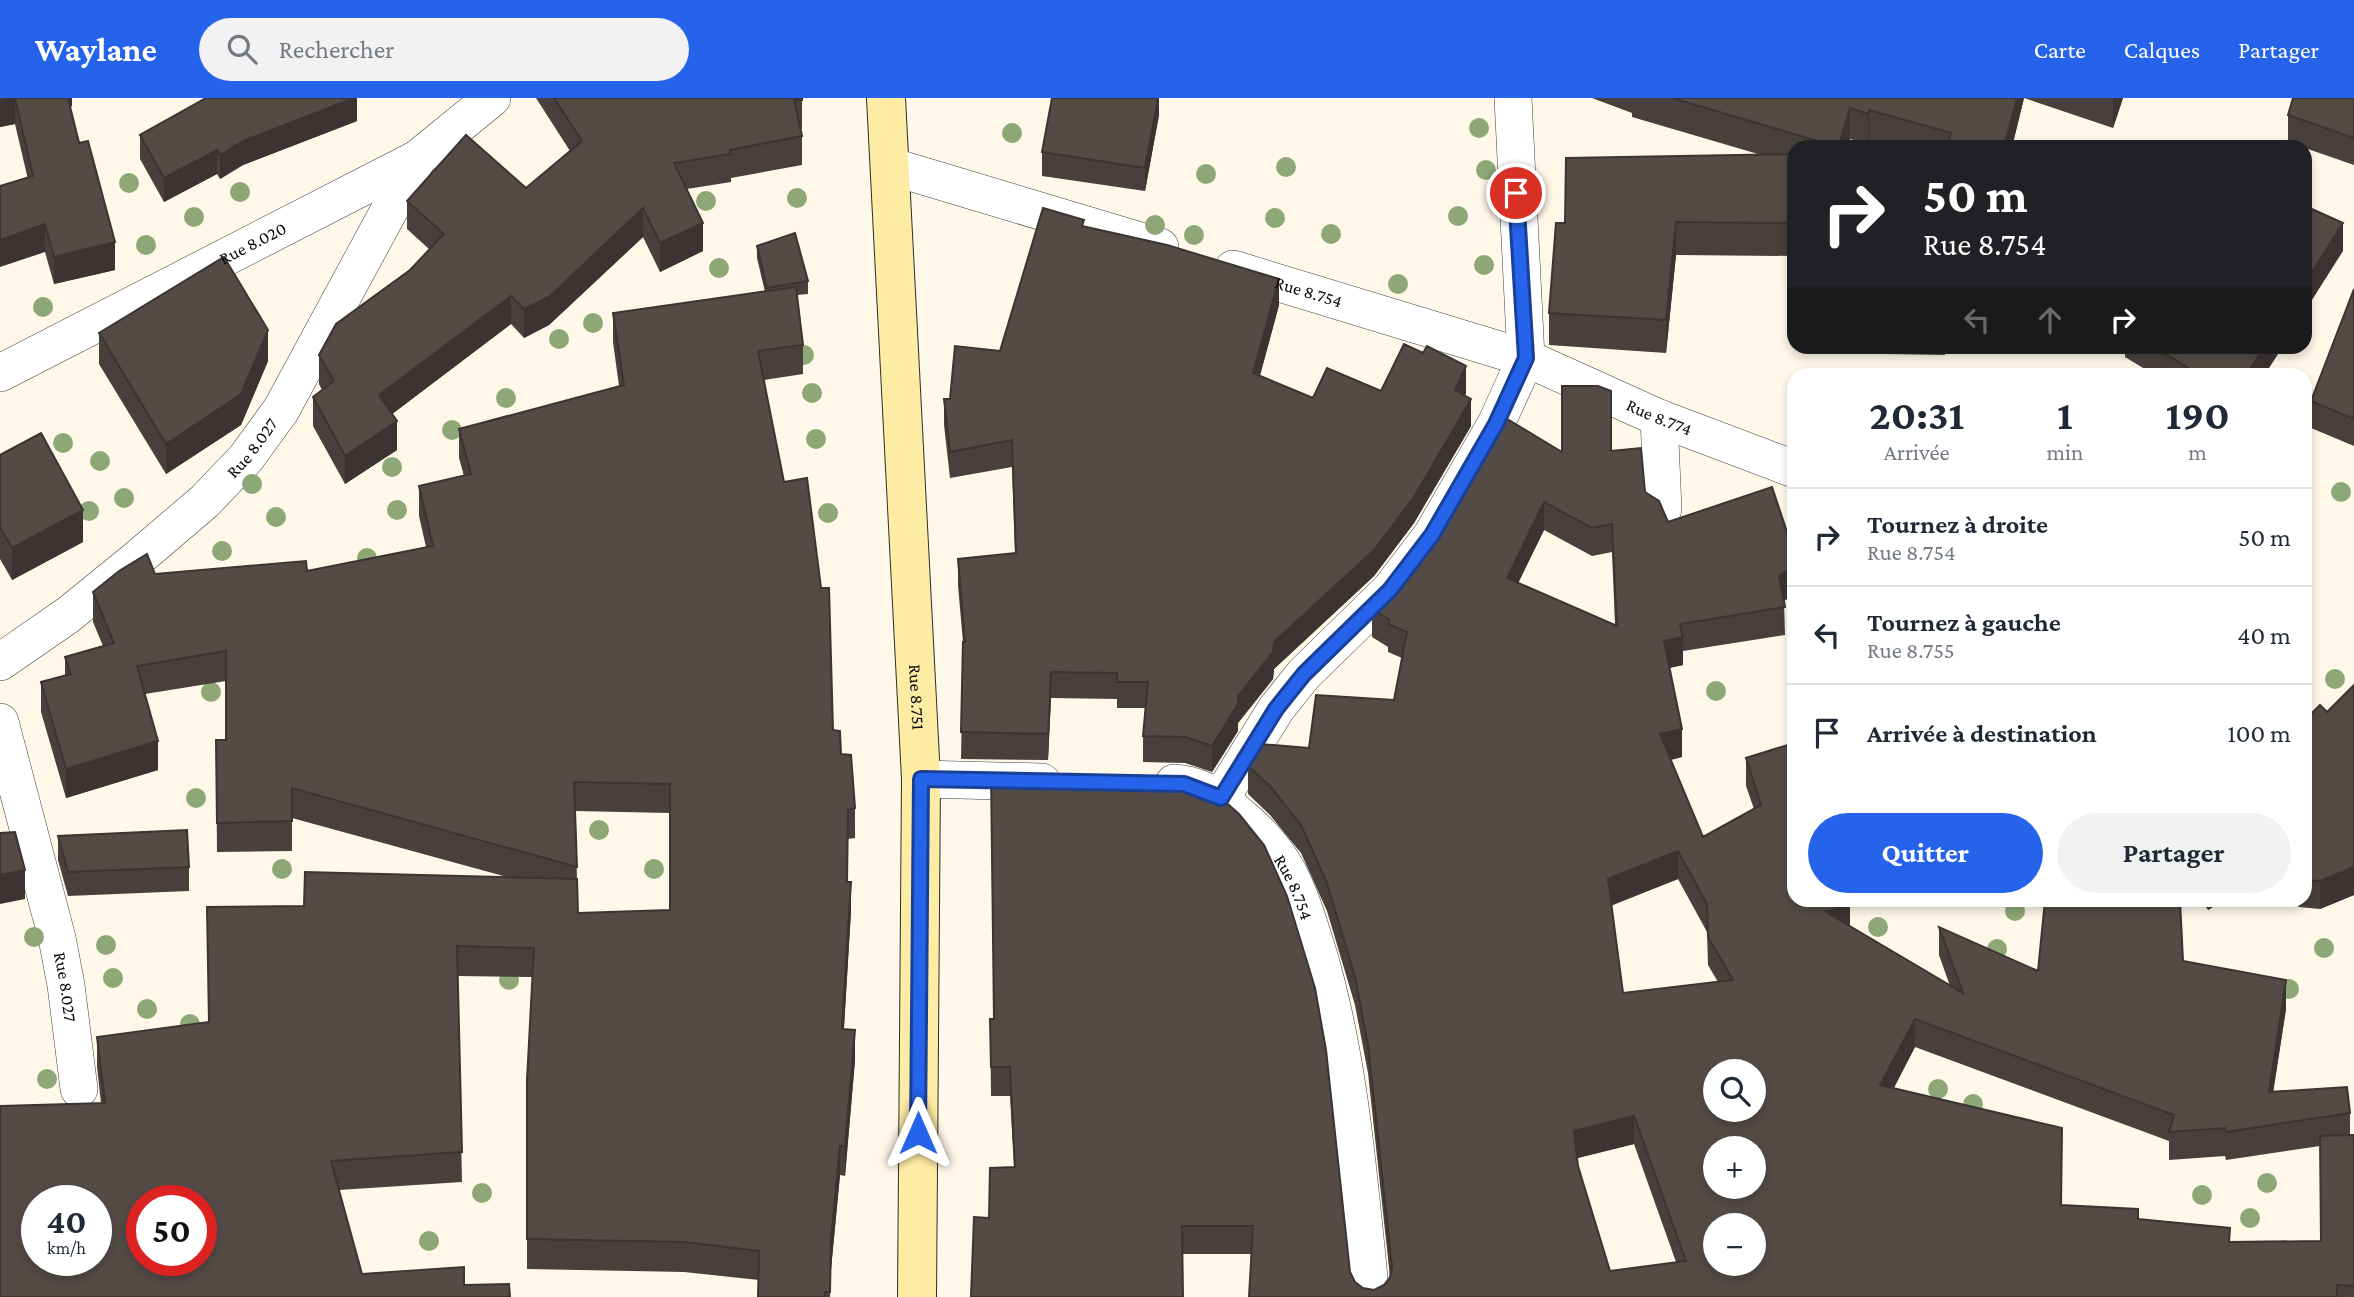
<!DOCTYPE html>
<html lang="fr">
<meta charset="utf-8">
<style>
body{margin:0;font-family:"Crimson Pro",serif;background:#f2f2f3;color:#1f2937;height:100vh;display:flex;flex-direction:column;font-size:26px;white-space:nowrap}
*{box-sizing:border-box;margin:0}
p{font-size:23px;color:#747a83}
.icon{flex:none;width:38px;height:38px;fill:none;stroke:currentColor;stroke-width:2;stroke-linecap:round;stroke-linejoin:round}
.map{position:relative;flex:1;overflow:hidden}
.side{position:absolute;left:1787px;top:270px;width:525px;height:539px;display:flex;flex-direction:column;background:#fff;border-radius:21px;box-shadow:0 4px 10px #0003}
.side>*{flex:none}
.banner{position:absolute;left:1787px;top:42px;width:525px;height:214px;border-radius:21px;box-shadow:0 4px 10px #0003;background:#202124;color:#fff;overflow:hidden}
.buttons{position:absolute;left:1703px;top:961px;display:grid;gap:14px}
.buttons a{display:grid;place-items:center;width:63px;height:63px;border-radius:50%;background:#fff;box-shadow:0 4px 10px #0003;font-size:35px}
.speed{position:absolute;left:21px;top:1087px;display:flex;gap:14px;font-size:35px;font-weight:700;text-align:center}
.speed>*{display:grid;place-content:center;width:91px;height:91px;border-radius:50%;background:#fff;box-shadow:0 4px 10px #0003;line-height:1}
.speed small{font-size:18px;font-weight:400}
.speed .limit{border:10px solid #d22;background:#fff;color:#111}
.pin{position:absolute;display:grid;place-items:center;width:60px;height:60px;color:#fff;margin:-30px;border:4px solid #fff;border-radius:50%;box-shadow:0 2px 7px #0007}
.me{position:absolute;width:77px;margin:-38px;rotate:0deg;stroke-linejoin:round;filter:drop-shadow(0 0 5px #0008)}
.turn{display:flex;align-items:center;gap:24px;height:147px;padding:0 21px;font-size:32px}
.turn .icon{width:91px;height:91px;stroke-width:2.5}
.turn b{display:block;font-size:49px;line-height:60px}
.lanes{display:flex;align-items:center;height:66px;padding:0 21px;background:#0003;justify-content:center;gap:35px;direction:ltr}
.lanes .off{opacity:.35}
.eta{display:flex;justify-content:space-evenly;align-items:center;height:119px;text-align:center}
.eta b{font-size:42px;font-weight:700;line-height:49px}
.action{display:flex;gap:14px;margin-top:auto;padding:14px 21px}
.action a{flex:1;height:80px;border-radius:42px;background:#2563eb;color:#fff;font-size:28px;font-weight:700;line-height:80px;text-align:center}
.action a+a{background:#f2f2f3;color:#1f2937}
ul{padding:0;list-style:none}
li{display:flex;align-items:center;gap:21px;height:98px;padding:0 21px;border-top:2px solid #e0e1e3}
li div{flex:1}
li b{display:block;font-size:26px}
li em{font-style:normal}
header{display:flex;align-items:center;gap:42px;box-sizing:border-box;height:98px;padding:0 35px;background:#2563eb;color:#fff}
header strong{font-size:33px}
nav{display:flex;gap:38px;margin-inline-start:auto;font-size:24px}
.search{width:490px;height:63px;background:#f2f2f3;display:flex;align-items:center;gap:18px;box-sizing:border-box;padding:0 24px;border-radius:38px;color:#747a83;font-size:26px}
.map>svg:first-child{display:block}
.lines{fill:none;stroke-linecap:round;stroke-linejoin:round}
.street-casing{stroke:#3e3e3e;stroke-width:38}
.secondary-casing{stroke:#2d2d2d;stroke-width:40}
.street{stroke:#fff;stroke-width:37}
.secondary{stroke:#ffeca4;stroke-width:38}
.tree{fill:#8ea777}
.wall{fill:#48403d;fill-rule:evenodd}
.shaded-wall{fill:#3b3432}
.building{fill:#544b47;stroke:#3b3432;stroke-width:2;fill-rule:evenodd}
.route-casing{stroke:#184099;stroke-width:18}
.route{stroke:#2563eb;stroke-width:12}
.labels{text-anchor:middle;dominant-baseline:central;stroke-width:7;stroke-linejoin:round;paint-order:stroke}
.street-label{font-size:18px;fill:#0b0b0b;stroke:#fff}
</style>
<header>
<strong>Waylane</strong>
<div class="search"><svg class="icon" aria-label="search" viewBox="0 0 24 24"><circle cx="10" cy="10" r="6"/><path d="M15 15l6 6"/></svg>Rechercher</div>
<nav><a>Carte</a><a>Calques</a><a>Partager</a></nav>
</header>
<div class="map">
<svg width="2354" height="1199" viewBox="0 0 2354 1199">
<rect width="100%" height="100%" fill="#fff8e9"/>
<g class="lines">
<defs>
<g id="street">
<path d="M890,68L1160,149"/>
<path id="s1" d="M1233,171L1526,260L1659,320L1794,371"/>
<path id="s2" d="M0,275L417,61L492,0"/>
<path d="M1659,320L1663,411"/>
<path id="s3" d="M0,564L68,517L137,461L205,403L246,360L281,312L417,61"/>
<path id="s4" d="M0,624L57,840L66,887L79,991"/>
<path d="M921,681L1042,684"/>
<path id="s5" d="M1174,685C1199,686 1221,700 1239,717C1255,730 1271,746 1282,764C1300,792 1309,827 1319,858C1351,969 1359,1084 1371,1199"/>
<path d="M1221,700L1276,611L1304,576L1390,492L1432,437L1496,326L1526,260L1513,0"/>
</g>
<g id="secondary">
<path id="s6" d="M886,0L921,681L917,1199"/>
</g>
</defs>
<!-- street casing -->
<use href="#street" class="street-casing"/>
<!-- secondary casing -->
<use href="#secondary" class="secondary-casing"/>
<!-- street -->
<use href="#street" class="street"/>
<!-- secondary -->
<use href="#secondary" class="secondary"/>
</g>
<!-- trees -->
<g class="tree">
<circle cx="1479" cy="30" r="10"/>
<circle cx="1012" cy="35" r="10"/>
<circle cx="1286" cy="69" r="10"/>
<circle cx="1486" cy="72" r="10"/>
<circle cx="1206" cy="76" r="10"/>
<circle cx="129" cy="85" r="10"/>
<circle cx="240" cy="94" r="10"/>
<circle cx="797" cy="100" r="10"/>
<circle cx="706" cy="103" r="10"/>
<circle cx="1458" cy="118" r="10"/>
<circle cx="194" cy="119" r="10"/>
<circle cx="1275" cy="120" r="10"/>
<circle cx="1155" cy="127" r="10"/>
<circle cx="1331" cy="136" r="10"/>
<circle cx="1194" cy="137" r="10"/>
<circle cx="146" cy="147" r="10"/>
<circle cx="1484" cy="167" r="10"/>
<circle cx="719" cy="170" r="10"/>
<circle cx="1398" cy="186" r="10"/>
<circle cx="43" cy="209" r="10"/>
<circle cx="593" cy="225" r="10"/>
<circle cx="559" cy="241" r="10"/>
<circle cx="804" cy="257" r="10"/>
<circle cx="812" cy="295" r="10"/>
<circle cx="506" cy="300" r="10"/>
<circle cx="452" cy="332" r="10"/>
<circle cx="816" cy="341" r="10"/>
<circle cx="63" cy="345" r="10"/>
<circle cx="100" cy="363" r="10"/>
<circle cx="392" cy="369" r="10"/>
<circle cx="252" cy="386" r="10"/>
<circle cx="2341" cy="394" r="10"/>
<circle cx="124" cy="400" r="10"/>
<circle cx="397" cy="412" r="10"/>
<circle cx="89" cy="413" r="10"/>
<circle cx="828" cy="415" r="10"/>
<circle cx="276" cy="419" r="10"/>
<circle cx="222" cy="453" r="10"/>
<circle cx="367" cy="460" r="10"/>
<circle cx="2335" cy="581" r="10"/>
<circle cx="1716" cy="593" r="10"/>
<circle cx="211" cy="594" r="10"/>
<circle cx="196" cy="700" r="10"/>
<circle cx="599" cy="732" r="10"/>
<circle cx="282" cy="771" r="10"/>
<circle cx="654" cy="771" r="10"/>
<circle cx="2015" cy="813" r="10"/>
<circle cx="1878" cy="829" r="10"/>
<circle cx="34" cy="839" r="10"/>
<circle cx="106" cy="847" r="10"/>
<circle cx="2324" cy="850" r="10"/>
<circle cx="1997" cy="851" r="10"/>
<circle cx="113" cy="880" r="10"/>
<circle cx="509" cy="882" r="10"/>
<circle cx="2289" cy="891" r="10"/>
<circle cx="147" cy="911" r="10"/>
<circle cx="190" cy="926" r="10"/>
<circle cx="47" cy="981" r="10"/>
<circle cx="1938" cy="991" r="10"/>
<circle cx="1973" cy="1006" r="10"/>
<circle cx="2267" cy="1085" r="10"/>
<circle cx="482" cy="1095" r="10"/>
<circle cx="2202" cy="1097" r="10"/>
<circle cx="2250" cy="1120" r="10"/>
<circle cx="429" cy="1143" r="10"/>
</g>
<!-- wall -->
<path class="wall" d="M0,0H72V8L70,9L115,172L54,186L45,154L15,26L0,29Z
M357,0V23L243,67L220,81L217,76L164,104L140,61V37Z
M536,0H802V31H800L802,38V67L731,80V84L687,91L703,153L660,174L643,139L549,227L524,240L511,226L392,316L397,352L345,386L313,328V299L322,292L319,286V257L410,172L429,151L407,131V103L526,90L570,53Z
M1159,0V17L1145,93L1042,78V54Z
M1592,0H2123L2113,30L2024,0L2012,49H1889L1869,43L1868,47L1850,41L1848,49H1794V158L1676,157L1666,255L1549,247V215L1565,125L1758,56L1632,19V15Z
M2354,0V67L2305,50V49L2288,44V17Z
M1084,128L1279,207L1260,278L1313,300L1381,293L1466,295L1465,298L1471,328L1414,425L1374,478L1274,571L1273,581L1238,625V633L1212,674L1185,665L1143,664V638L1145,610H1117V601L1051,600L1048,662L961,661L963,544L958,488V461L1015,455L1012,369L950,380L944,327V301H950L1000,253Z
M757,148L808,183V196L797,197L803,247V276L764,282L833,632L841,656L855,710V740L848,741L847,784L851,813L844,931L855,962L845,1078L840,1077L831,1171L830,1199H758L759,1182L684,1174L527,1171V982L533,879L458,878L462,1084L339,1092L362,1176L464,1187L0,1199L101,1005L97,969V939L208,924L304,808L507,779L292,720V753L217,754L216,642H226V583L145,596L158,672L66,700L41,614V584L65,577V559L103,548L93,524V494L155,476L307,473L426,449L419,418V388L464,378L459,360V331L619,288L613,244V215L765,194L757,160ZM575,713L670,715V812L578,815Z
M2354,191V348L2311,330V303Z
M99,235L268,263L241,327L166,376L99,266Z
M1886,248H1945V257L1886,256Z
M2125,248H2283L2265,276H2153L2125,259Z
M1611,353L1668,424L1784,503L1785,537L1683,553V567L1669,570L1682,659L1671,662L1703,739L1754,711L1746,688V660L1850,828L1950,888L1939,857V829L2038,873L2183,863L2286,911L2273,993L2350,1015V1038L2354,1037V1199H1249L1252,1156H1183L989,1120L1014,1069L1010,998H991L990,921H994L1350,1174L1355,1184L1363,1190L1374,1192L1384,1187L1390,1179L1368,975L1355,907L1327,813L1301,755L1270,717L1248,696V668L1309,650L1394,602L1402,560L1388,554V549L1372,539V511L1562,354ZM1544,432L1592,458L1612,454L1615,527L1518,485ZM1678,781L1707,834L1708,867L1718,884L1623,895L1611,807ZM1915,949L2169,1043V1062L2225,1058L2226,1062L2320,1048L2321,1143L2230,1144L2138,1121L2061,1107L1894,990ZM1634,1046L1676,1164L1610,1173L1578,1068L1577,1060Z
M0,357L83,444L12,482L0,461Z
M2354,587V797L2320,811L2299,809L2294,802H2305V622L2327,614Z
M58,738L189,769V793L68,798L58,762Z
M2201,802H2224L2208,812Z"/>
<!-- shaded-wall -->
<path class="shaded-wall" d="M7,0H15V26L0,29V2Z
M63,0H72V8L63,11Z
M354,0H357V23L243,67L220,81V57L243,43Z
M1158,0H1159V17L1145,93V70Z
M2017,0H2024L2012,49H2004Z
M2113,0H2123L2113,30Z
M1850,10V41L1848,49H1838Z
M1869,12V43L1868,47V16Z
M217,52V76L164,104V80Z
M643,110V139L549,227L524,240V211Z
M1676,124V157L1666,255V222Z
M703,125V153L660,174V145Z
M2343,125V153L2305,213V185Z
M45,126V154L0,169V142Z
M115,144V172L54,186V159Z
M1279,181V207L1253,302V275Z
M511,198V226L379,326V297Z
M268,232V263L241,327L166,376V346Z
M2265,248H2283L2265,276H2247Z
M1466,268V295L1455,318V292Z
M1471,301V328L1414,425L1374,478L1274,571L1273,581L1238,625V633L1212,674V648L1238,598L1274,544Z
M397,323V352L345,386V358Z
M1544,404V432L1507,508V480Z
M83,412V444L12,482V450Z
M1794,469V497L1779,506V478Z
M1683,539V567L1664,571V543Z
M1051,574V600L1048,662V636Z
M1682,631V659L1660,664V636Z
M158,643V672L66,700V671Z
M1678,753V781L1608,809V781Z
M2354,769V797L2320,811V783Z
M25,772V801L0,806V777Z
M851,784V813L842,960V931Z
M1921,802H1934L1921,806Z
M2208,802H2224L2208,812Z
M1850,805V833L1826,814Z
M2286,882V911L2269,1022V994Z
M1915,921V949L1880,1015V987Z
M855,932V962L845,1078V1049Z
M1634,1018V1046L1574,1061V1033Z
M840,1048V1077L831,1171L830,1199L831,1142Z"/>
<!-- building -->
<path class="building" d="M15,0H68L79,45L88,43L115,144L54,159L45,126L0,142V88L33,78Z
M206,0H354L243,43L220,57L217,52L164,80L140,37Z
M554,0H802V2H794L802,38L730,52L731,56L674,65L703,125L660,145L643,110L549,199L524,211L511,198L379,297L397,323L345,358L313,299L334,283L319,257L336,226L410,172L444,136L407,103L466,37L526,90L582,43Z
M1052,0H1158L1145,70L1042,54Z
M1672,0H2017L2004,49H1973L1948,46L1951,35L1869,12L1868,16L1850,10L1838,49Z
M2293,0H2354V40L2288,17Z
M1794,56V125L1676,124L1666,222L1549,215L1556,125H1565L1566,60Z
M2305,108L2343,125L2305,185Z
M1043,110L1084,122L1082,128L1167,147L1279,181L1253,275L1313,300L1327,270L1381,293L1404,246L1423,255L1427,248L1466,268L1455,292L1471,301L1414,399L1374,452L1274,544L1273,554L1238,598V606L1212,648L1185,639L1143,638L1148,584H1117V575L1051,574L1048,636L961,634L963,544H965L958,461L1016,455L1012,342L950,354L944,301H950L955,248L1000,253Z
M795,135L808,183L767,190L757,148Z
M224,159L268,232L241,296L166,346L99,235Z
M796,189L803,247L758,253L784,384L807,380L821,490H829L833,632L840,633L841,656L851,657L855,710L848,712L847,784H851L842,931L855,932L845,1049L840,1048L831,1142L830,1194H825V1199H758L759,1153L684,1144L527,1141V982L534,850L457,848L462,1054L331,1063L362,1176L464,1169V1187L509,1186L510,1199H0V1008L105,1005L97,939L209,924L207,809L304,808L305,774L577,781L578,815L670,812V686L574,684L577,769L292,690V723L217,725L216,642H226V553L137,568L158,643L66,671L41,584L71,576L65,559L114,545L93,494L119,473L147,456L155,476L306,463L307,473L433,448L419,388L471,376L459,331L624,287L613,215ZM37,1102H96V1162H37ZM142,1102H201V1162H142Z
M2354,191V321L2311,303Z
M2153,248H2265L2247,276H2190L2186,273L2188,270Z
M1562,288H1598L1611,293V353L1641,350L1645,394L1659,403L1668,424L1772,389L1794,455V469L1779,478L1785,509L1680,526L1683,539L1664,543L1682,631L1660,636L1703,739L1761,707L1746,660L1794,645V802H1848L1850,805L1826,814L1963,895L1939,829L2038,873L2045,802H2180L2183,863L2286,882L2269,994L2347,989L2350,1015L2226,1034L2225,1030L2169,1034L2174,1017L1915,921L1880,987L2062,1030L2061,1107L2138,1111V1121L2230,1130L2229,1144L2321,1143L2320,1038L2354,1037V1188L2337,1187V1199H1249L1253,1128H1182L1183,1199H971L974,1119L989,1120L990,1070L1015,1069L1010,969H991L990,921H994L991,675L1180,679L1210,690L1239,716L1264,747L1287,798L1315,890L1326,952L1350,1174L1355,1184L1363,1190L1374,1192L1384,1187L1390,1179L1392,1169L1368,947L1355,879L1327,785L1301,727L1270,688L1248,668L1261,646L1309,650L1316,597L1394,602L1407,534L1388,526L1390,522L1372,511L1407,477L1449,421L1507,321L1562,354ZM1544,404L1592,430L1612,426L1617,528L1507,480ZM1678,753L1707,806L1708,839L1733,882L1623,895L1608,781ZM1715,973H1754V1012H1715ZM1634,1018L1686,1163L1610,1173L1578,1068L1574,1033ZM1715,1050H1754V1088H1715ZM1715,1127H1754V1166H1715Z
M41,335L83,412L12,450L0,429V357Z
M2354,587V769L2320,783L2305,782V622L2320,607L2327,614Z
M187,732L189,769L68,774L58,738Z
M15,734L25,772L0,777V735Z"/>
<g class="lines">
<defs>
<path id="route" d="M918,1035L921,681L1184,686L1221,700L1276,611L1304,576L1390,492L1432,437L1496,326L1526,260L1516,95"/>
</defs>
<!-- route casing -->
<use href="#route" class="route-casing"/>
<!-- route -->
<use href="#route" class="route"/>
</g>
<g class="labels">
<!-- street labels -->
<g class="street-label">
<text stroke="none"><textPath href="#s2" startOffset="284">Rue 8.020</textPath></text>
<text stroke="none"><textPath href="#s1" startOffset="79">Rue 8.754</textPath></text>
<text stroke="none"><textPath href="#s1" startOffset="452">Rue 8.774</textPath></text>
<text stroke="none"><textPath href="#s3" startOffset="332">Rue 8.027</textPath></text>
<text stroke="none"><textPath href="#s6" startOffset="600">Rue 8.751</textPath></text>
<text stroke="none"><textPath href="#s5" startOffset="166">Rue 8.754</textPath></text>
<text stroke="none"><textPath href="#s4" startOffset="273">Rue 8.027</textPath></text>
</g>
</g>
</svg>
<div class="buttons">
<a><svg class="icon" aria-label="search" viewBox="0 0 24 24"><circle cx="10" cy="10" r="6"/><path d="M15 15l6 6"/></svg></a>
<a>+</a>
<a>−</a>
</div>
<div class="speed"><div>40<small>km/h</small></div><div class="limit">50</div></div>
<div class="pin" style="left:1516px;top:95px;background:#d93025"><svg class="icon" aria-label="arrive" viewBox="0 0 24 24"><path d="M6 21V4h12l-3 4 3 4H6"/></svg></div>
<svg class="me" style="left:918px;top:1035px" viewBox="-20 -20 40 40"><path d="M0-17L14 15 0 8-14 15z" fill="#2563eb" stroke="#fff" stroke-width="4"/></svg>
<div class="banner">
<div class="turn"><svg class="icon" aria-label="right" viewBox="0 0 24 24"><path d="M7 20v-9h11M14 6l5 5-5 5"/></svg><div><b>50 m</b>Rue 8.754</div></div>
<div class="lanes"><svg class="icon off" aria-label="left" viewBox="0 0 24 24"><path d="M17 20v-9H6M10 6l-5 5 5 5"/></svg><svg class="icon off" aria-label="ahead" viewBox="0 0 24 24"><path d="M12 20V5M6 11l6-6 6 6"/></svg><svg class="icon" aria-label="right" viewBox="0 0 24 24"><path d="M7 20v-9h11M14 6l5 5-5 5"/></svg></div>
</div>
<section class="side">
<div class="eta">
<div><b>20:31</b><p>Arrivée</p></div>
<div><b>1</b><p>min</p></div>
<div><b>190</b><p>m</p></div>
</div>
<ul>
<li><svg class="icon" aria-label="right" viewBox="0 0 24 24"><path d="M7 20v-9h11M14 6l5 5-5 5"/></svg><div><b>Tournez à droite</b><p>Rue 8.754</p></div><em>50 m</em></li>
<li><svg class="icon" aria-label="left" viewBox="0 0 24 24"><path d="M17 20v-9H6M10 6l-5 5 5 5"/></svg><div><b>Tournez à gauche</b><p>Rue 8.755</p></div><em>40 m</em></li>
<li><svg class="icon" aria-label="arrive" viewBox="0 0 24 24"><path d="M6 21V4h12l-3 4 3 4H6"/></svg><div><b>Arrivée à destination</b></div><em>100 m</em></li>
</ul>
<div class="action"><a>Quitter</a><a>Partager</a></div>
</section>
</div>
